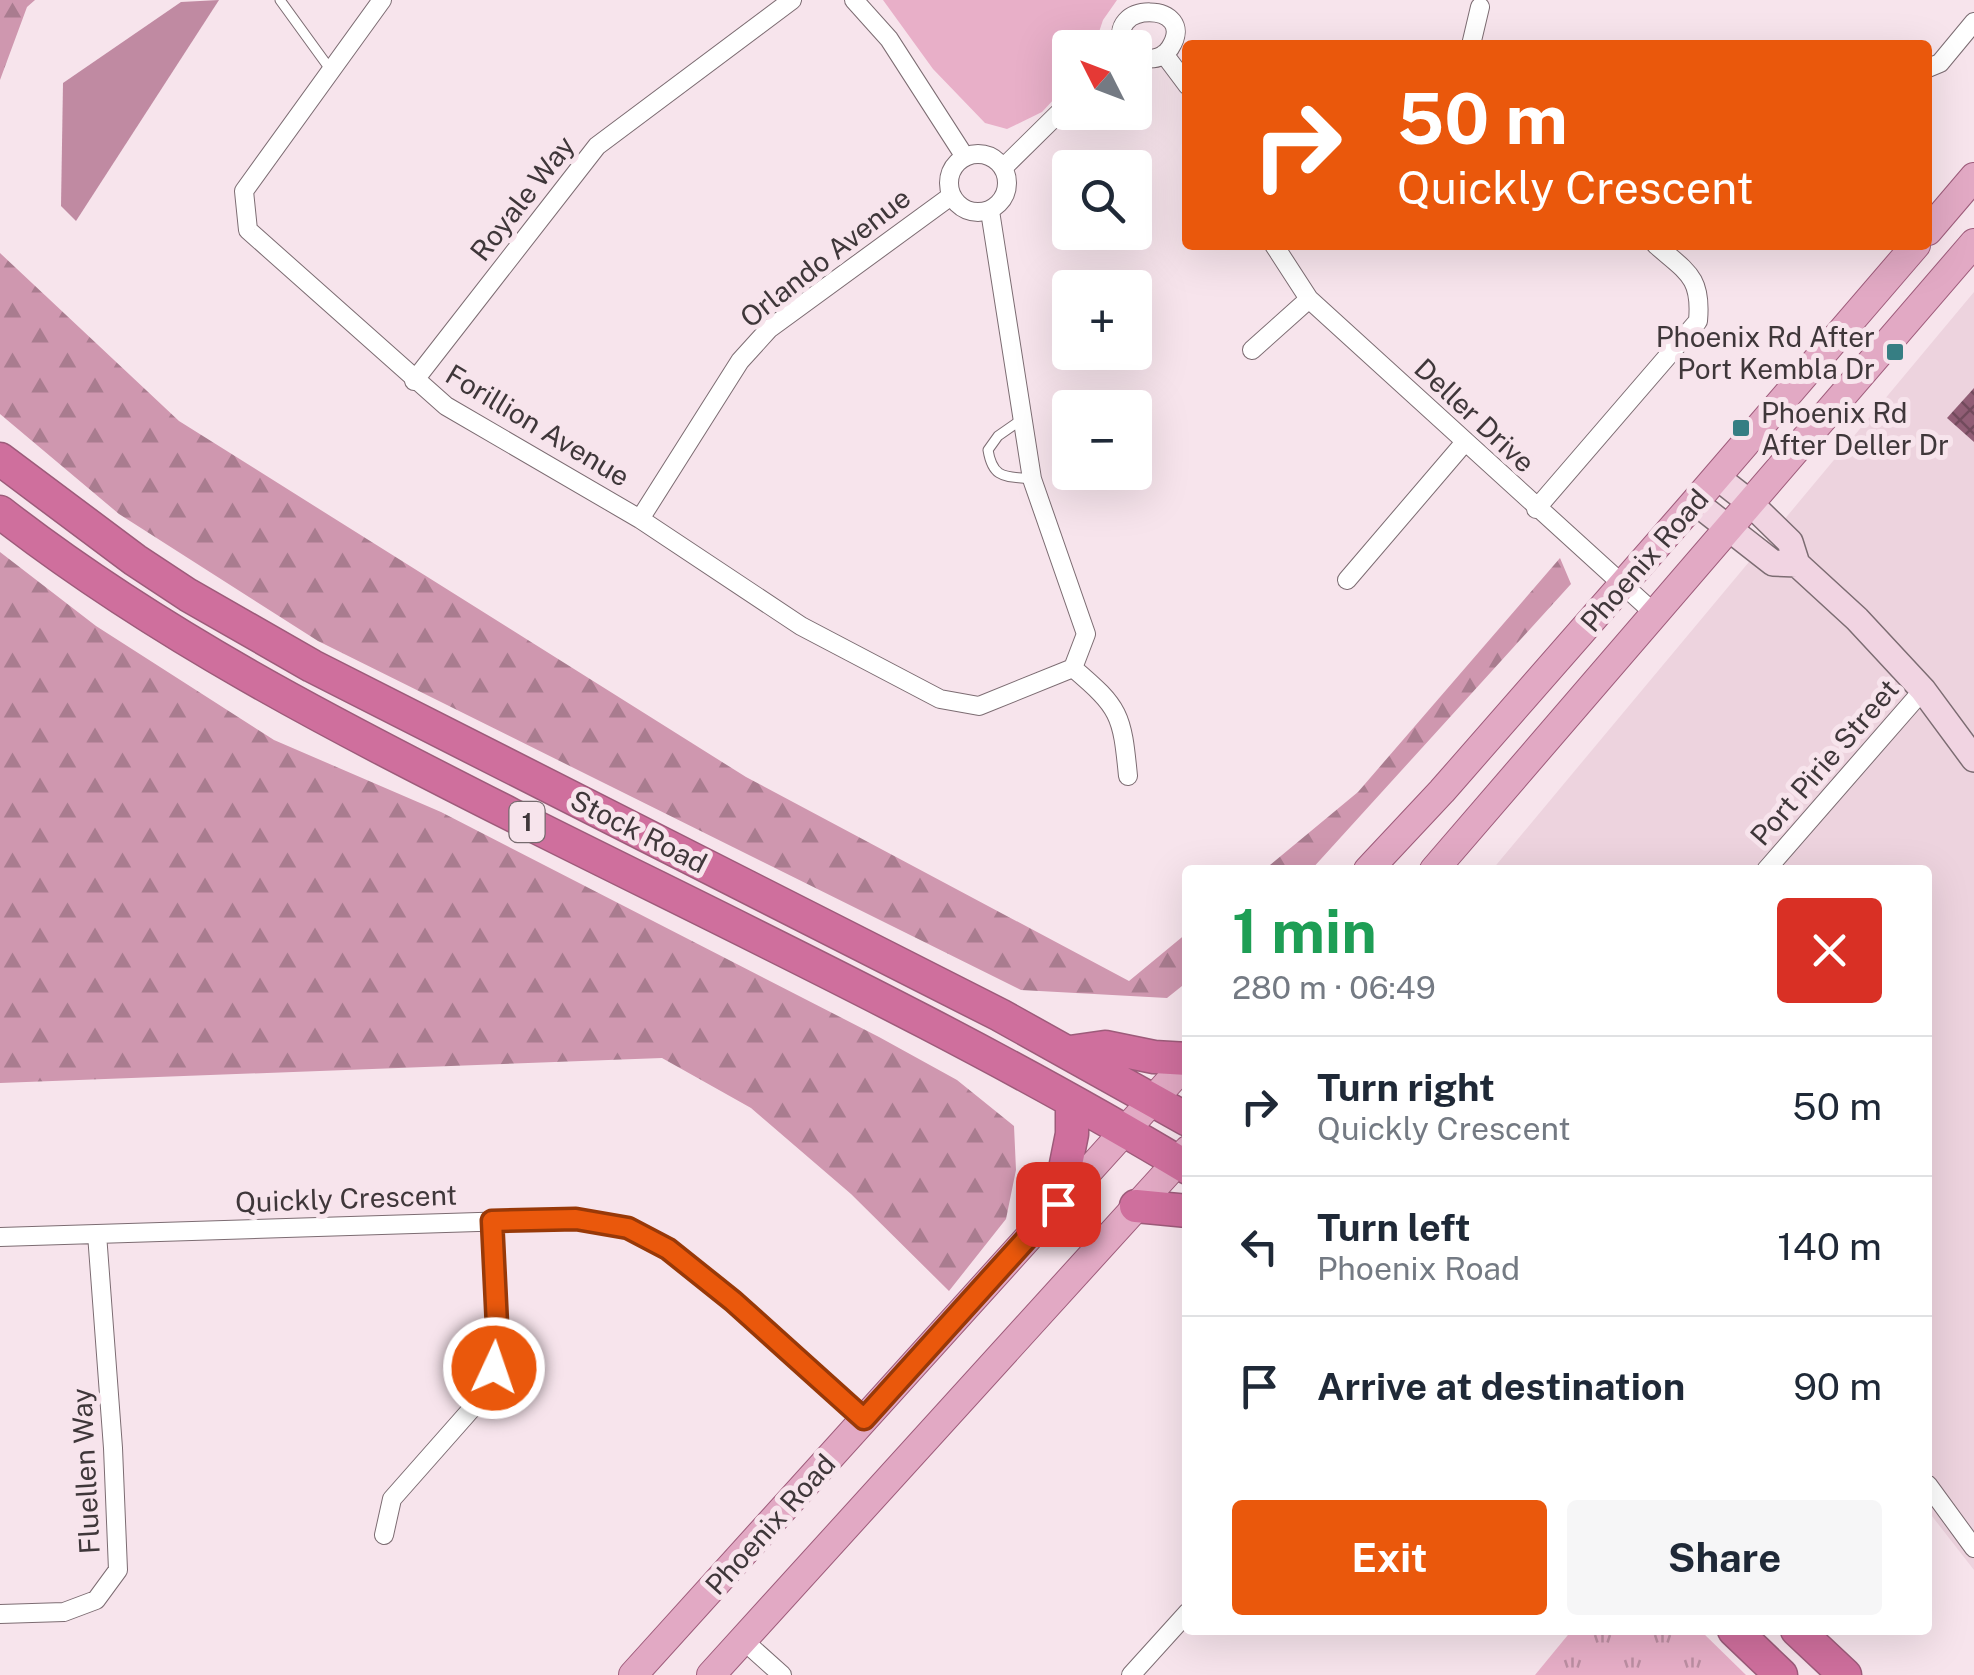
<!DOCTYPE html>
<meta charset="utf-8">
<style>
body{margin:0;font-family:"Public Sans",sans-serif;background:#f6f6f7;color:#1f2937;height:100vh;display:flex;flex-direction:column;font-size:38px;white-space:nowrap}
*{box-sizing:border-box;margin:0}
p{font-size:32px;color:#747a83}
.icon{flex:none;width:55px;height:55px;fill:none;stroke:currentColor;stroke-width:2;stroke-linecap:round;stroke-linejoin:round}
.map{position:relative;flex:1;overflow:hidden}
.drawer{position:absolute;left:1182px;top:865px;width:750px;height:770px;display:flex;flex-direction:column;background:#fff;border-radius:10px;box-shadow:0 10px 40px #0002}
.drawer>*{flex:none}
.top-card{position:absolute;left:1182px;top:40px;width:750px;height:210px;border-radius:10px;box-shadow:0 10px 40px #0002;background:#ea580c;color:#fff;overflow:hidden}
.needle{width:65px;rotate:312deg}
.controls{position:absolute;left:1052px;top:30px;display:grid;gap:20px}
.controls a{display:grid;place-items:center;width:100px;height:100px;border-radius:10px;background:#fff;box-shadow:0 10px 40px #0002;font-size:50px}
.pin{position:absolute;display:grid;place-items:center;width:85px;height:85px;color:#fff;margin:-42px;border-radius:20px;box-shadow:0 5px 15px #0006}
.me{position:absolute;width:110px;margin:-55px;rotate:3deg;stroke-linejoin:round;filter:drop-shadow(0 0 8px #0008)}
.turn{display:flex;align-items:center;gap:35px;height:210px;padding:0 50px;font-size:45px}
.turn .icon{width:130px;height:130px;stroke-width:2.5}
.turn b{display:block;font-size:70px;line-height:85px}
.round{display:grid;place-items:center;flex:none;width:105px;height:105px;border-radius:10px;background:#f6f6f7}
.headline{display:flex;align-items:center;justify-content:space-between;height:170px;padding:0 50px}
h1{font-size:60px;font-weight:700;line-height:75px;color:#1e9e55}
.action{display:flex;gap:20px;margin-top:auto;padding:20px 50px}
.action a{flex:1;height:115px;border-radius:10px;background:#ea580c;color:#fff;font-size:40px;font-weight:700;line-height:115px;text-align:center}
.action a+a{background:#f6f6f7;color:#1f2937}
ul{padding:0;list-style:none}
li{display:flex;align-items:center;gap:30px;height:140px;padding:0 50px;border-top:2px solid #e0e1e3}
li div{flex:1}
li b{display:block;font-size:38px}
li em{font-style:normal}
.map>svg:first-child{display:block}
.built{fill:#edd3de}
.grass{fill:url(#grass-tufts)}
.forest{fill:url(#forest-firs)}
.park{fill:#e8afc8}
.water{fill:#c08aa2}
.building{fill:url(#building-cross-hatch)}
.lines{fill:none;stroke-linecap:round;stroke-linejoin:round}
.lane-casing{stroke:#7c6c72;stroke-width:11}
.street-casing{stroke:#7c6c72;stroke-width:20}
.secondary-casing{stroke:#7c6c72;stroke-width:28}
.primary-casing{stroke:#9d5b7a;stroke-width:30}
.highway-casing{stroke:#9d5b7a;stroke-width:35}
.lane{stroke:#fff;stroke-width:9}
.street{stroke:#fff;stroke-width:18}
.secondary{stroke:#f1d4e2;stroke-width:25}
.primary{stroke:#e2a9c4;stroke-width:28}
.highway{stroke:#cf6f9d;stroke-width:32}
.route-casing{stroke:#983908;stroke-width:25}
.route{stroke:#ea580c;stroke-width:18}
.poi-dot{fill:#367e83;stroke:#f7e4ec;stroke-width:4}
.labels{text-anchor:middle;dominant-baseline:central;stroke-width:10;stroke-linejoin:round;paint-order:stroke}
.shield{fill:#f7e4ec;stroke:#766b6f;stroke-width:2.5}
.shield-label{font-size:25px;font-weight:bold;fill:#3f373a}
.street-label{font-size:28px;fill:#3f373a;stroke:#f7e4ec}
.poi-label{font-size:28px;fill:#3f373a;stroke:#f7e4ec;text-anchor:end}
</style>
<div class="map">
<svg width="1974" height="1675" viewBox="0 0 1974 1675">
<defs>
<pattern id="grass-tufts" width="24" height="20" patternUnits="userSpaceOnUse" patternTransform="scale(2.5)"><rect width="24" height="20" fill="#e8afc8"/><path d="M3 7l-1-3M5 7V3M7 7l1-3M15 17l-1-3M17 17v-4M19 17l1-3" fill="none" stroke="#bd8fa3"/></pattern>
<pattern id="forest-firs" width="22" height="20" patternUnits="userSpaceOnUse" patternTransform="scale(2.5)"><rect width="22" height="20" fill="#cf97af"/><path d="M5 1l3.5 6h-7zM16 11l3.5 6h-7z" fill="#a97c8f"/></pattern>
<pattern id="building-cross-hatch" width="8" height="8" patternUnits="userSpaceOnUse" patternTransform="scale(2.5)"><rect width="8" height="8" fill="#915d75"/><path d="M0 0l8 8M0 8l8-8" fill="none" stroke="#724a5c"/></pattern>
</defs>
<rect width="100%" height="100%" fill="#f7e4ec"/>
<!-- built -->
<path class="built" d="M1974,292V1570L1928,1511V870H1492Z"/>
<!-- grass -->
<path class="grass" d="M1572,1630H1700L1746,1675H1535Z"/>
<!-- forest -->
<path class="forest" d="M0,0H35L27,7L0,80Z
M0,253L179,421L746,777L1129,981L1187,933V982L1167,998L1021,990L318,641L119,514L0,414Z
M0,552L96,626L274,740L441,812L879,1037L957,1080L1014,1126L1016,1170L1006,1219L949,1291L851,1194L751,1108L662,1058L0,1083Z
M1560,558L1571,584L1311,870H1264L1358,792Z"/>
<!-- park -->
<path class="park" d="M883,0H1117L1103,20L1094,47L1070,48V82L1042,112L1007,129L985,123L933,69Z"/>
<!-- water -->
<path class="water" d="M219,0L76,221L61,206L63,83L181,2Z"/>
<!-- building -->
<path class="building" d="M1974,388V442L1947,418Z"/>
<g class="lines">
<defs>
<path id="lane" d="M280,0L330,69
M1021,420L998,436L988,450C993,480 1006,476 1032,479"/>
<path id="street" d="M382,0L244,191L248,230L446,406L640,519L801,626L940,699L979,706L1073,668
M854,0L889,39L965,157
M1471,45L1480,7
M1125,48C1101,0 1200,1 1170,48C1161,61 1148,60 1135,56
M1164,54L1188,86
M1928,68L1940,63L1974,22
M949 183a29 29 0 1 1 58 0a29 29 0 1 1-58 0Z
M1004,167L1070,102
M990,211L1032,479L1086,634L1073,668
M1274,245L1309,299L1654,613
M1252,350L1309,299
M414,381L597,146L792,0
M1536,509L1698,321C1702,277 1687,272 1656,245
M640,519L740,361L769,329L951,196
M1347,580L1465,442
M1073,668C1120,708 1122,714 1128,776
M1766,870L1923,690
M0,1237L577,1219L628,1228L668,1249L733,1301L864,1419
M1928,1485L1974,1548
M384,1535L392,1499L490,1388L498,1347L492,1221
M0,1614L64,1612L96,1600L118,1570L113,1448L97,1234
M743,1640L782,1675
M1131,1675L1188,1612"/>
<path id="secondary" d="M1717,477L1749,502L1790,542L1797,564L1857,619L1923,690L1974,759
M1695,502L1773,563L1797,564"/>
<path id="primary" d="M1928,231L1974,177
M1368,870L1442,791L1695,502L1916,245
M1434,870L1974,243
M633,1675L1188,1061
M711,1675L1188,1150"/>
<path id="highway" d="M0,459L135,560L188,595L312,666L1000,1015L1188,1120
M0,512C158,635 334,725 512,815C739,929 970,1037 1188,1168
M1070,1052L1105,1047L1154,1057L1188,1059
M1058,1204L1072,1134V1101
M1136,1206L1188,1211
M1734,1630L1781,1675
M1797,1630L1845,1675"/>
</defs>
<!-- lane casing -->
<use href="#lane" class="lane-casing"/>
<!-- street casing -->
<use href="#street" class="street-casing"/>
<!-- secondary casing -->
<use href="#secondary" class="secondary-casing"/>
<!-- primary casing -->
<use href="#primary" class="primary-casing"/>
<!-- highway casing -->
<use href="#highway" class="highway-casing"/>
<!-- lane -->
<use href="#lane" class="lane"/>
<!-- street -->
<use href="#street" class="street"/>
<!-- secondary -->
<use href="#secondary" class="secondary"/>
<!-- primary -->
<use href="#primary" class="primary"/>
<!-- highway -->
<use href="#highway" class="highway"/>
</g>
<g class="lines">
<defs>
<path id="route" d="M494,1368L498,1346L492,1221L576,1219L628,1228L668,1249L733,1301L864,1419L1058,1204"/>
</defs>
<!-- route casing -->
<use href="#route" class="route-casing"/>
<!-- route -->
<use href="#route" class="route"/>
</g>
<!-- markers -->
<g class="poi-dot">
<rect x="1885" y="342" width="20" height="20" rx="5"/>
<rect x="1731" y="418" width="20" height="20" rx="5"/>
</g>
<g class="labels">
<!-- shield labels -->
<rect class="shield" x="509.5" y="802" width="35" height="40" rx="8"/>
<g class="shield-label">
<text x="527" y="822">1</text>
</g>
<!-- street labels -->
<g class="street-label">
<text transform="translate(522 198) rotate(-52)">Royale Way</text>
<text transform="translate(825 257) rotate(-38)">Orlando Avenue</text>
<text transform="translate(1475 415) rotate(43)">Deller Drive</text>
<text transform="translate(538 425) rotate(31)">Forillion Avenue</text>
<text transform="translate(1644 560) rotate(-49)">Phoenix Road</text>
<text transform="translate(1824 762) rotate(-49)">Port Pirie Street</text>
<text transform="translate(639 831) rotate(27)">Stock Road</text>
<text transform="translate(346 1198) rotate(-2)">Quickly Crescent</text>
<text transform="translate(85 1471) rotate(-93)">Fluellen Way</text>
<text transform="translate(770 1524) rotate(-48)">Phoenix Road</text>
</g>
<!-- poi labels -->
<g class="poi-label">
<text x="1875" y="336">Phoenix Rd After<tspan x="1875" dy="32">Port Kembla Dr</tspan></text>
<text x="1761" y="412" text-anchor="start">Phoenix Rd<tspan x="1761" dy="32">After Deller Dr</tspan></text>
</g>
</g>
</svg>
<div class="controls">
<a><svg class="needle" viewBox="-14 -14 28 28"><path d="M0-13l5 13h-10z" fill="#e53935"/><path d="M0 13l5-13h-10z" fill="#747a83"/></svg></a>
<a><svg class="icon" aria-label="search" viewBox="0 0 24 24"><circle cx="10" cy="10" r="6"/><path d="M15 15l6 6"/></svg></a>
<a>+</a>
<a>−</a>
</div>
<div class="pin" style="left:1058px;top:1204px;background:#d93025"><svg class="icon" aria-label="arrive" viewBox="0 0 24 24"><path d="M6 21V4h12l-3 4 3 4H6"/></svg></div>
<svg class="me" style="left:494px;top:1368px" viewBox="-20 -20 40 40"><circle r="17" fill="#ea580c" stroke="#fff" stroke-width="3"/><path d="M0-11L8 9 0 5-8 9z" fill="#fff"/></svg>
<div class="top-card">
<div class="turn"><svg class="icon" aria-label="right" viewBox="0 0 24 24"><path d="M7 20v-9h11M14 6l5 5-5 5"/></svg><div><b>50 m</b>Quickly Crescent</div></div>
</div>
<section class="drawer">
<div class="headline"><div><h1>1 min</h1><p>280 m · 06:49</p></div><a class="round" style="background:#d93025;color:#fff"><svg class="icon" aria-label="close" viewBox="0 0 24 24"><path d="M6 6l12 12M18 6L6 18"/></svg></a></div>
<ul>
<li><svg class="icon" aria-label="right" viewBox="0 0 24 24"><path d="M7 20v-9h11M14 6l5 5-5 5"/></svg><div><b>Turn right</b><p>Quickly Crescent</p></div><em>50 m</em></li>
<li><svg class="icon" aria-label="left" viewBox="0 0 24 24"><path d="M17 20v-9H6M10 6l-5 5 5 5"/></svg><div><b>Turn left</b><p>Phoenix Road</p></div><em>140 m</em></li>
<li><svg class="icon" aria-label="arrive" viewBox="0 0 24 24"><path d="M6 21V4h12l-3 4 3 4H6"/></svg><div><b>Arrive at destination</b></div><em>90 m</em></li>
</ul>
<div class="action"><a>Exit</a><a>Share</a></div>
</section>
</div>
